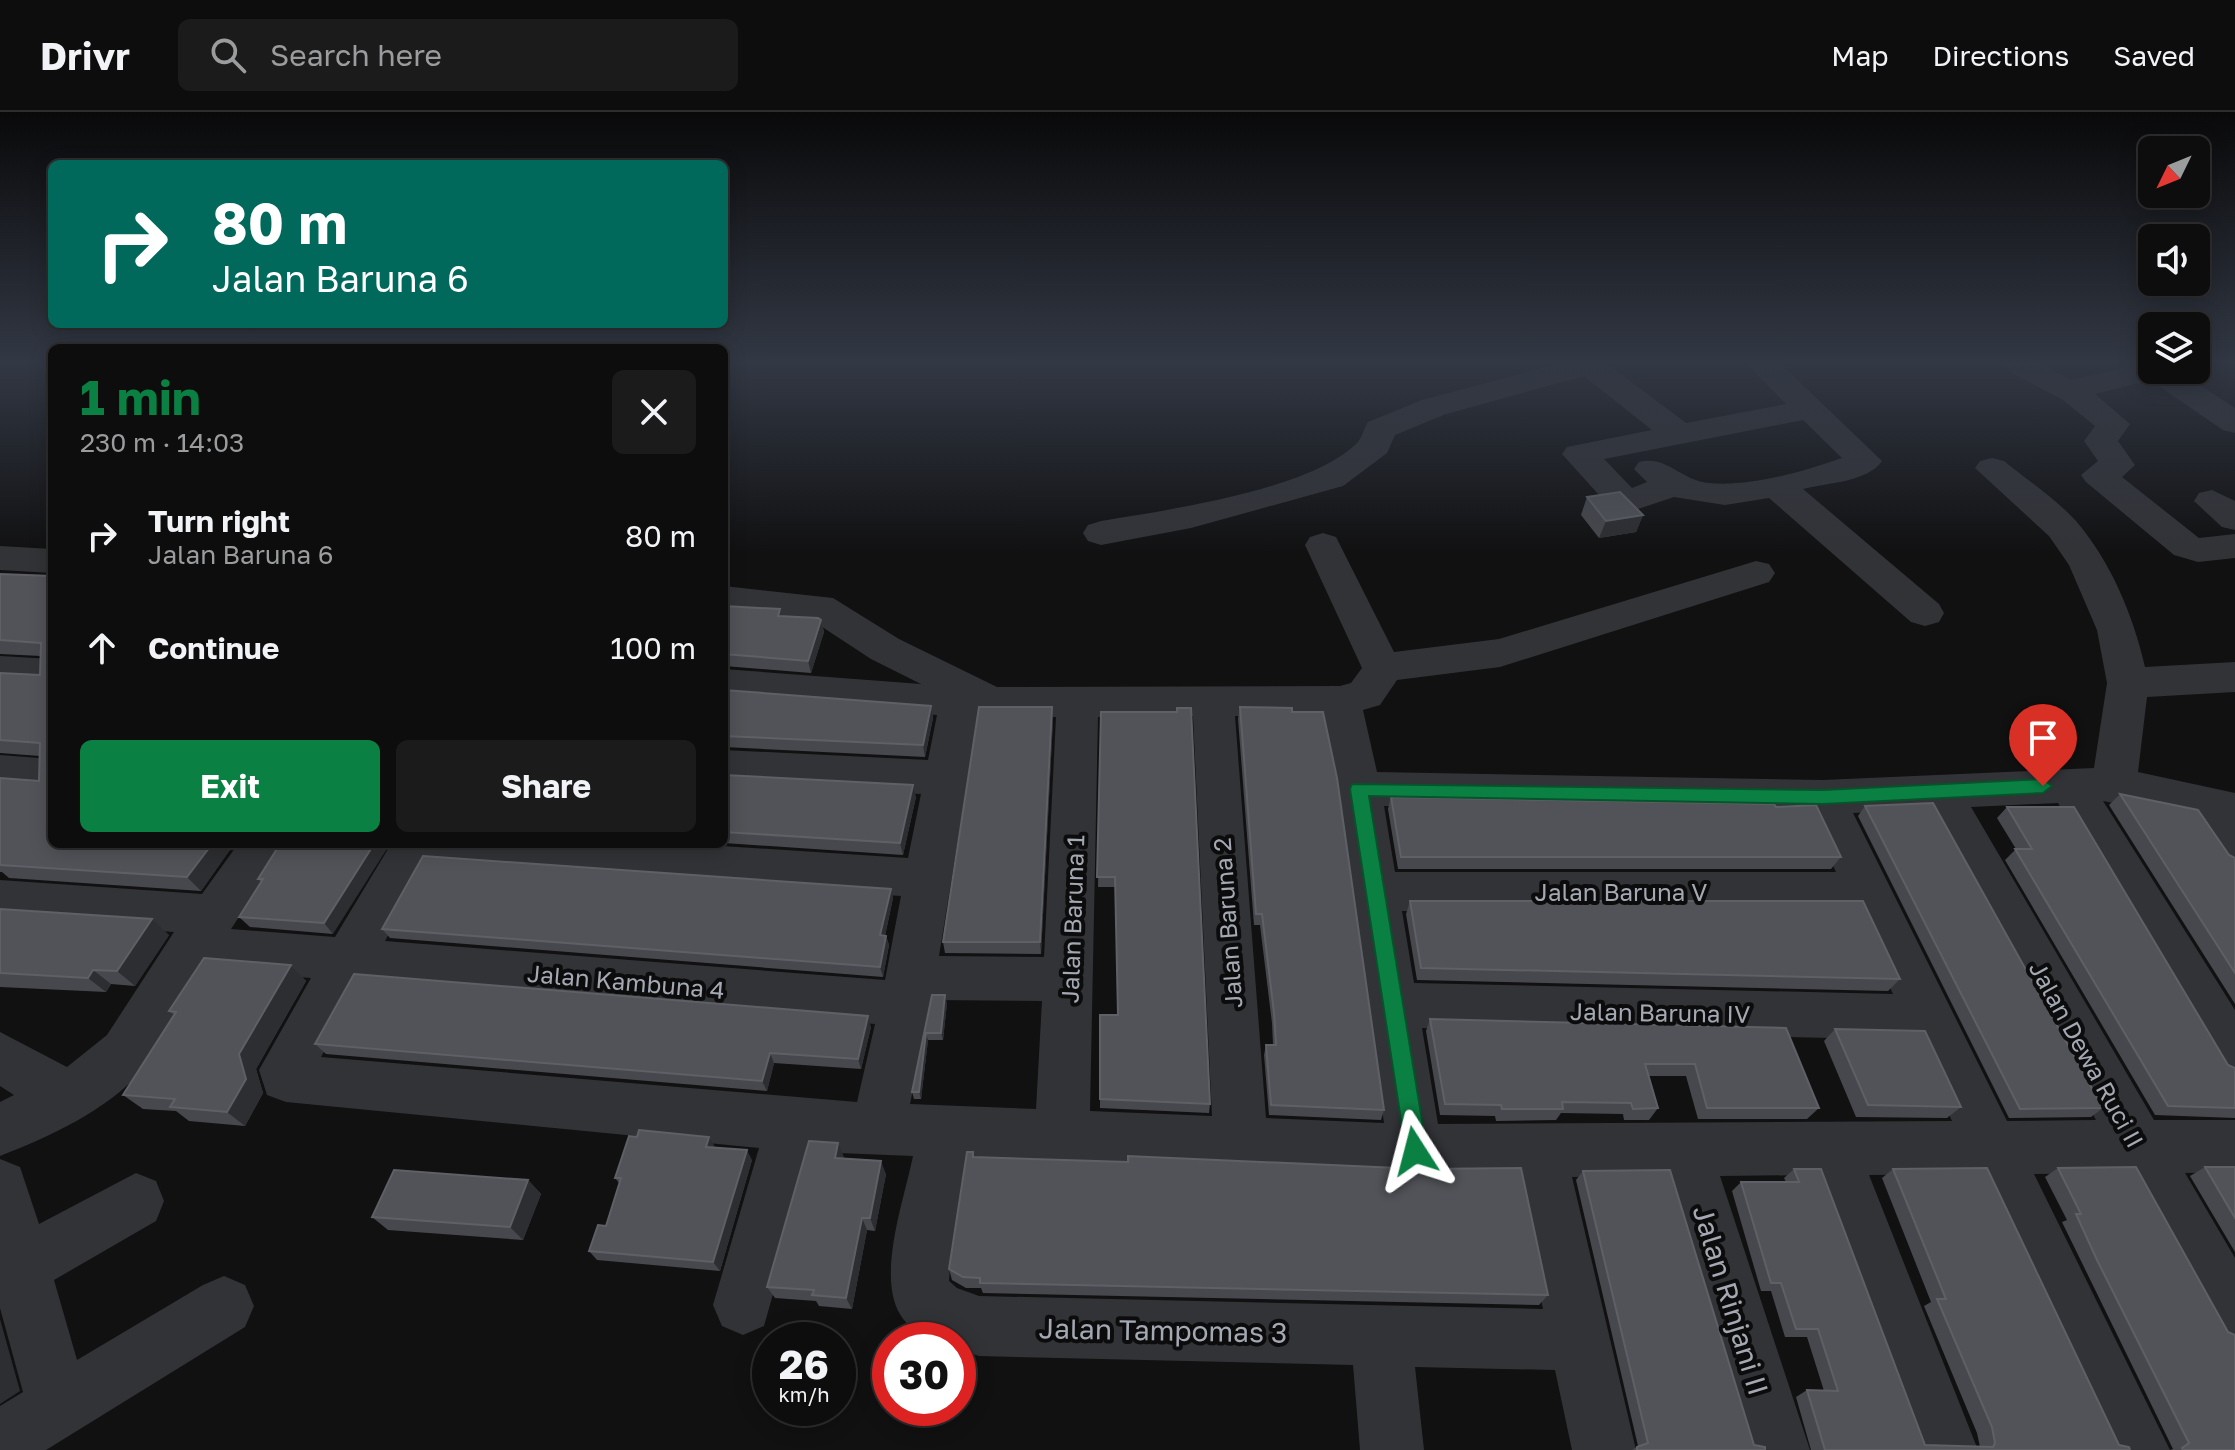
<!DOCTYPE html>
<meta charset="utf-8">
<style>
body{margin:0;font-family:"Golos Text",sans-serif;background:#1b1b1c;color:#f1f3f6;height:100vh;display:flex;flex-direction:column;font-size:30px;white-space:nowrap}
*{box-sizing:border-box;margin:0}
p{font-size:26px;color:#9a9c9e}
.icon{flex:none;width:44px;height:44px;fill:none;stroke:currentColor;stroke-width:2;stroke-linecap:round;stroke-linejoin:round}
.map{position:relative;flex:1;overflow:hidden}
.sheet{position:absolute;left:48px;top:232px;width:680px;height:504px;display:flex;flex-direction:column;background:#0d0d0e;border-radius:12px;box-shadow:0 4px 20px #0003,0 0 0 2px #2d2d2e}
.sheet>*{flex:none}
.top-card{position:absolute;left:48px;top:48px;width:680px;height:168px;border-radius:12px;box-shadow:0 4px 20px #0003,0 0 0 2px #2d2d2e;background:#00695c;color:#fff;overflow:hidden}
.needle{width:52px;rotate:227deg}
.tools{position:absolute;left:2138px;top:24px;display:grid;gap:16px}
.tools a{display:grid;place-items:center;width:72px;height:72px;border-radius:12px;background:#0d0d0e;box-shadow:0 4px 20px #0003,0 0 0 2px #2d2d2e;font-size:40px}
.speed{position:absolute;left:752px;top:1210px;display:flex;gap:16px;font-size:40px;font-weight:700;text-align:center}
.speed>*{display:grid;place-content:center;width:104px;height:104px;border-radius:50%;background:#0d0d0e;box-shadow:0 4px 20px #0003,0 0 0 2px #2d2d2e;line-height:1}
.speed small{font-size:20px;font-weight:400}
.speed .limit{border:12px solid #d22;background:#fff;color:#111}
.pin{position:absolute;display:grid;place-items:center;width:68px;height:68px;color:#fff;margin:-82px -34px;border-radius:50% 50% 50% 0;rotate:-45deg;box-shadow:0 0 8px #0007}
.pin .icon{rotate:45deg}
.me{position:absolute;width:88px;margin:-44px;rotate:351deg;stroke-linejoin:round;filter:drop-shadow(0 0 6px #0008)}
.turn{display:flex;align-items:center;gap:28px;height:168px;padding:0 32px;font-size:36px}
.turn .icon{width:104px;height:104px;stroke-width:2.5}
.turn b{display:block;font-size:56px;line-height:68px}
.round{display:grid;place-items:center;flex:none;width:84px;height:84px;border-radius:12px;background:#1b1b1c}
.headline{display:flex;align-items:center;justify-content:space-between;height:136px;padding:0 32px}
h1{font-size:48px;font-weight:700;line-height:60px;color:#0b8043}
.cta{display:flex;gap:16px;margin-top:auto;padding:16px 32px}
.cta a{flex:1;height:92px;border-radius:12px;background:#0b8043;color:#fff;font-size:32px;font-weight:700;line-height:92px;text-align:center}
.cta a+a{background:#1b1b1c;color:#f1f3f6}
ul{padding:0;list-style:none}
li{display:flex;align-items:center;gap:24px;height:112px;padding:0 32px}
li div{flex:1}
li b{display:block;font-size:30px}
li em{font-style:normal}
header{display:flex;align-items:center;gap:48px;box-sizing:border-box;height:112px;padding:0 40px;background:#0d0d0e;border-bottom:2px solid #2d2d2e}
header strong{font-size:38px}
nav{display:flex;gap:44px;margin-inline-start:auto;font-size:28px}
.search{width:560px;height:72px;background:#1b1b1c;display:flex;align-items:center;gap:20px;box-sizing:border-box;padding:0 28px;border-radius:12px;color:#9a9c9e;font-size:30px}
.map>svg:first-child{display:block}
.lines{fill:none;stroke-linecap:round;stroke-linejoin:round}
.minor{fill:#323337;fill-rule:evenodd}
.wall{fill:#47484d}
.shaded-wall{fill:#2d2e31}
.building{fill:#515358;stroke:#5e6066;stroke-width:2}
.route{fill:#0b8043;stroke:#07532c;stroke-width:2}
.labels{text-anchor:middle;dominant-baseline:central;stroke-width:8;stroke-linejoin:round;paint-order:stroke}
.street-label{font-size:24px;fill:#a3a8b2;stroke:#0c0c0d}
.near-street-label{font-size:28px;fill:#a3a8b2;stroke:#0c0c0d}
</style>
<header>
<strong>Drivr</strong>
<div class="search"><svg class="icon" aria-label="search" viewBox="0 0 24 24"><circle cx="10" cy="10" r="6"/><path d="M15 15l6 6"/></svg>Search here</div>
<nav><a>Map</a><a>Directions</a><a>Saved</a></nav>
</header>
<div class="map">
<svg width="2235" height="1338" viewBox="0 0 2235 1338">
<rect width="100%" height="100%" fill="#111112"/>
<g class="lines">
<!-- minor -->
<path class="minor" d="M1554,253H1609L1686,311L1786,292L1748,253H1782L1882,349C1868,370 1826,371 1803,377L1939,492L1944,501L1939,510L1925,514L1911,510L1769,386L1725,393L1674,385L1635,398L1621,396L1608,393L1562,342L1567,335L1652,318L1584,264L1446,302L1395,323L1387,341L1343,374L1191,416L1101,433L1088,429L1083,421L1088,413L1101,409C1167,398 1311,378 1357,331C1362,326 1364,316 1368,310L1422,288ZM1803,308L1842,346C1802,360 1750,375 1708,371C1681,368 1666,343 1639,350L1634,357L1647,370L1632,376L1604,347Z
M2005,253H2044L2071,268L2135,253H2152V258H2177L2235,296V321L2223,318L2150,268L2095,282L2130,312L2118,329L2135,353L2122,365L2199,426L2235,422V446L2198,450L2174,443L2086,370L2081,363L2098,349L2084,329L2095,314L2063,288L2010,260Z
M1992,346L2004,349C2027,368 2056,387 2076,409C2111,450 2133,503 2145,555L2235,550V580L2147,585L2138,660L2235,681V758L2219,752L2188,706L2103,689L2235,898V968L2216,961L2058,691L1971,695L2154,1008H2235V1060L2185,1061L2235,1146V1234L2214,1225L2124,1061L2034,1062L2170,1338H2105L1976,1062L1869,1063L1978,1338H1914L1813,1063L1720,1064L1810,1338H1746L1664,1064L1572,1065L1636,1338H1572L1555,1258L1415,1255L1424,1338H1360L1353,1253L979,1244L958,1237V1228C852,1228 900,1108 913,1044L813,1040L764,1214L743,1223L722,1214L713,1193L759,1036L286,990L267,983L259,958L311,866L204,857C184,889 167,929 142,958C108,998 49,1025 0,1044V990L14,983L0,974V920L67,955L107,923L174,820L0,808V768L202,782L238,732H287L231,817L335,825L391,732H691L908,746L921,682L724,672V638L928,648L937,603L724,587V557L921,572L871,547L810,507L724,500V474L833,486L899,527L997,575L1340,574L1351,571L1362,556L1305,433L1310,425L1323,421L1336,425L1394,540L1499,527L1756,449L1769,452L1775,461L1769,470L1500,555L1397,568L1380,593L1363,598L1377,660L1823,668L2094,656L2107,571L2097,518L2069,453L2049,424L1975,356L1980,349ZM1193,604L1212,1004L1090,999L1098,605ZM1235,604H1322L1337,677L1384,1011L1266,1006ZM978,605H1056L1044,845L939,844ZM1384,694L1809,702L1836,760H1395ZM1926,698L2096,1008L2007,1009L1853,701ZM428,751L901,784L885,868L385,829ZM1402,799H1854L1893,882L1414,871ZM362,870L875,912L857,990L321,945ZM931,888L1042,889L1036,997L910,992ZM1422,916L1914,928L1952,1009L1438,1012ZM968,1046L1415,1066L1516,1065L1543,1197L979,1184L957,1176L949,1169L951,1139Z
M2212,378L2235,389V418L2222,415L2194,389L2199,381Z
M0,434L52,437V461L0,458Z
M0,544L52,547V575L0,572Z
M0,643L52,647V681L0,677Z
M0,1047L20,1055L39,1112L136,1061L156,1069L164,1089L156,1109L54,1168L77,1248L203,1173L224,1164L245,1173L254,1194L245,1215L46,1338H0V1294L23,1280L0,1196Z"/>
</g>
<!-- wall -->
<path class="wall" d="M1587,385L1643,403L1636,420L1599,426L1581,403Z
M0,462L52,464V732H234L201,779L9,766L2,760H0V666L39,669L40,644L0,641V561L40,563L41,544L0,542Z
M724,494L782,504L821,508L824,520L811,561L724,554Z
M724,578L931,594L933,606L925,645L724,635Z
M1052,595L1053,608L1041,842L945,841L943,830Z
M1240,595L1384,998L1381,1008L1269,1003L1264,943L1266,933H1273L1272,911L1260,813H1254L1238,607Z
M1101,600L1210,992L1209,1001L1100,996V903H1118L1115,775H1098Z
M724,663L916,685L903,743L724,731Z
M2120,682L2235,745V892L2109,693Z
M1391,685L1776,695L1841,745L1831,757H1398L1388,697Z
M1865,694L2103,996L2091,1005L2009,1006L1858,704Z
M2007,695L2228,953L2235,956V1006L2155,1003L2005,748L2016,737L1997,706Z
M280,732L333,822L250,815L239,805L261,770L258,767Z
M891,777L893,786L885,824H886L889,833L883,865L390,826L382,817Z
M1410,789L1900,867L1888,879L1417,868L1406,802Z
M0,797L169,823L135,874L111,872L106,880L0,875Z
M291,853L306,869L256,957L263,981L245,1014L189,1009L176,999L143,997L123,983L174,903L169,899Z
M932,883L947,891L943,928H928L921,987H914L912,980Z
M1430,907L1786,916L1819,996L1807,1007H1698L1686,964H1648L1658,996L1649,1008H1624L1623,1002L1561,1001L1556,1008L1496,1009L1495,1004L1440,1003L1426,919Z
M871,915L861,957L774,951L767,979L326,942L315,932Z
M1835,917L1961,995L1947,1006L1856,1005L1824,929Z
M709,1025L715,1036L752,1048L720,1159L597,1148L589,1139L606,1114L619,1071L615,1066Z
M844,1045V1046L886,1062L875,1119L867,1118L852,1197L819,1194L816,1189L775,1186L767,1175Z
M974,1045L1548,1183L1539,1193L983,1181L981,1176H966L952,1168L949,1157Z
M2205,1055H2235V1140L2190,1064Z
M2058,1056L2228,1220L2235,1338H2170L2173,1337L2062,1110L2067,1108L2045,1065Z
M1794,1057L1925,1333L1980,1335L1977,1321L1924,1194L1931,1190L1882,1066L1893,1057L2119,1333L2130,1338H1811L1796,1285L1807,1278L1824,1279L1807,1225H1785L1771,1179H1761L1732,1079L1741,1070H1786L1784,1066Z
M1583,1059L1754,1333L1765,1338H1632L1638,1334L1576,1068Z
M528,1068L541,1082L523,1128L388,1118L372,1105Z"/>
<!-- shaded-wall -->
<path class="shaded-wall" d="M1643,403L1636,420L1599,426L1606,409Z
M821,508L824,520L811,561L808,549Z
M931,594L933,606L925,645L923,633Z
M1052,595L1053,608L1041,842L1040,830Z
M913,673L916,685L903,743L900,731Z
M212,732H234L201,779L187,765Z
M374,732H390L333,822L324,811Z
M891,777L893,786L883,833L880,823Z
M152,807L169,823L135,874L117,859Z
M886,824L889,833L883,865L880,855Z
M291,853L306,869L256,957L263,981L245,1014L227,1000L239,942Z
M93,858L111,872L106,880L88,866Z
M945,883L947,891L943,928L941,921Z
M868,904L871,915L861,957L858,947Z
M926,921L928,928L921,987L919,980Z
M770,941L774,951L767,979L762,969Z
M709,1025L715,1035L712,1045L706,1035Z
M838,1031L844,1045L841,1059L835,1046Z
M747,1038L752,1048L720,1159L713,1150Z
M881,1049L886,1062L875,1119L870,1106Z
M528,1068L541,1082L523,1128L510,1115Z
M862,1106L867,1118L852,1197L846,1186Z
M0,1207L20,1279L0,1292Z"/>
<!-- building -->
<path class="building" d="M1620,380L1643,403L1606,409L1587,385Z
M0,462L52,464V732H212L187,765L0,753V666L39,669L40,631L0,628V561L40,563L41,531L0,528Z
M724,494L780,497L778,504L818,506L821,508L808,549L724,542Z
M724,578L931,594L923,633L724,624Z
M979,595H1052L1040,830H943Z
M1240,595L1292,596V600H1323L1337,666L1384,998L1271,993L1266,933H1276L1274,901L1262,802H1256Z
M1177,596H1191L1210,992L1100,987V903H1118L1115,765H1097L1101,600H1177Z
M724,663L913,673L900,731L724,720Z
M2120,682L2198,698L2229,743L2235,746V861Z
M1391,685L1774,692L1776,695L1816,693L1841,745H1401Z
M1933,691L2103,996L2020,997L1865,694Z
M2007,695H2074L2228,953L2235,956V996L2168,994L2015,737H2032Z
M280,732H374L324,811L239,805L263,767H258Z
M423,744L891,777L880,823L886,824L880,855L382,817Z
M1410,789H1863L1900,867L1421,856Z
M0,797L152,807L117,859L93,858L88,866L0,861Z
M204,846L291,853L239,942L246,967L227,1000L170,995L175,987L123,983L176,900L169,899Z
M354,862L868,904L858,947L770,941L762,969L315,932Z
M932,883H945L941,921H926L919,980H912Z
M1430,907L1786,916L1819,996H1707L1695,952H1645L1658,996L1633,997L1631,991L1562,990L1563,997H1502L1501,993L1445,992Z
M1835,917L1925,919L1961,995L1868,993Z
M639,1018L709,1025L706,1035L747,1038L713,1150L589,1139L598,1113L606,1114L621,1066H615L629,1024L637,1025Z
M809,1029L838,1031L835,1046L881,1049L870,1106H862L846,1186L812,1183L814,1178L767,1175Z
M967,1040H973V1045L1128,1050V1044L1421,1057L1521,1056L1548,1183L980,1171V1166L963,1165L949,1157Z
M2136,1055L2228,1220L2235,1223V1338H2183L2182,1336L2189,1331L2097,1148L2076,1102H2081L2058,1056Z
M2205,1055H2235V1106Z
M1987,1056L2119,1333L2129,1335L2130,1338H1825L1807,1278L1838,1279L1818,1217H1796L1781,1171H1771L1741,1070H1799L1794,1057H1821L1925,1333L1993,1335L1995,1331L1992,1315L1937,1187H1946L1893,1057Z
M394,1058L528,1068L510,1115L372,1105Z
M1670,1058L1754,1333L1765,1335V1338H1637V1335L1648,1331L1583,1059Z"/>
<!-- sky -->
<linearGradient id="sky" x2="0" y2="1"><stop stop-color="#09090a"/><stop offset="0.57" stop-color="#323844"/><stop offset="1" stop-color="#323844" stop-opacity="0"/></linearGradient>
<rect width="2235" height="440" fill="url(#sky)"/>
<!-- route -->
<path class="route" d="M2043,667L2052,674L2043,681L1823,692L1369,684L1427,1039L1423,1047L1415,1050L1407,1047L1350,677L1352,672L1823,678Z"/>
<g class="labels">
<!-- street labels -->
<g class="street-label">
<text x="1621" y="779">Jalan Baruna V</text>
<text transform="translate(1072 807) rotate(-88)">Jalan Baruna 1</text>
<text transform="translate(1227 811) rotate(-94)">Jalan Baruna 2</text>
<text transform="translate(626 869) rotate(5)">Jalan Kambuna 4</text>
<text transform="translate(1660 900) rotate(1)">Jalan Baruna IV</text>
<text transform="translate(2087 942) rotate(61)">Jalan Dewa Ruci II</text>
</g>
<!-- near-street labels -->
<g class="near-street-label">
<text transform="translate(1731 1188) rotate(73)">Jalan Rinjani II</text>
<text transform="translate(1163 1218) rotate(1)">Jalan Tampomas 3</text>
</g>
</g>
</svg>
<div class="tools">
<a><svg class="needle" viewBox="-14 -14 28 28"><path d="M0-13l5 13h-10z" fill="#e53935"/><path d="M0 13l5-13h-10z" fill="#9a9c9e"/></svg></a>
<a><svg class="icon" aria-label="sound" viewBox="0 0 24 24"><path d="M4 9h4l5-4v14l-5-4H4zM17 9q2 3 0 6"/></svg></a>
<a><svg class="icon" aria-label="layers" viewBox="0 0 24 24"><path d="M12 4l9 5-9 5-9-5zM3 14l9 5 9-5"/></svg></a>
</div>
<div class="speed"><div>26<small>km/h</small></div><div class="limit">30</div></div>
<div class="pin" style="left:2043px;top:674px;background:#d93025"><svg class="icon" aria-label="arrive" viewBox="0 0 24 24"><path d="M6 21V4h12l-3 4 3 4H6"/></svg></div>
<svg class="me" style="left:1415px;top:1039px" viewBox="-20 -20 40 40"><path d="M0-17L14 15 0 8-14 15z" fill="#0b8043" stroke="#fff" stroke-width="4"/></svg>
<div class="top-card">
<div class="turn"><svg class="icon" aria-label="right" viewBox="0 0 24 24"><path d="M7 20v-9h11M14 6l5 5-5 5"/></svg><div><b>80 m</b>Jalan Baruna 6</div></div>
</div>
<section class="sheet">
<div class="headline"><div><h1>1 min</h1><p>230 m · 14:03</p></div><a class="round"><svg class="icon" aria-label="close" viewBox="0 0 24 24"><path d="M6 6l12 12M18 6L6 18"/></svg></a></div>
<ul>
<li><svg class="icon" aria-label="right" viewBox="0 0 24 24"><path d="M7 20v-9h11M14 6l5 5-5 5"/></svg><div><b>Turn right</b><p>Jalan Baruna 6</p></div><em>80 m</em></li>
<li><svg class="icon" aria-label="ahead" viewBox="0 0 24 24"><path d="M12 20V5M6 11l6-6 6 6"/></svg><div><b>Continue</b></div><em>100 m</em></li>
</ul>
<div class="cta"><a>Exit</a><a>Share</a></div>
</section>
</div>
